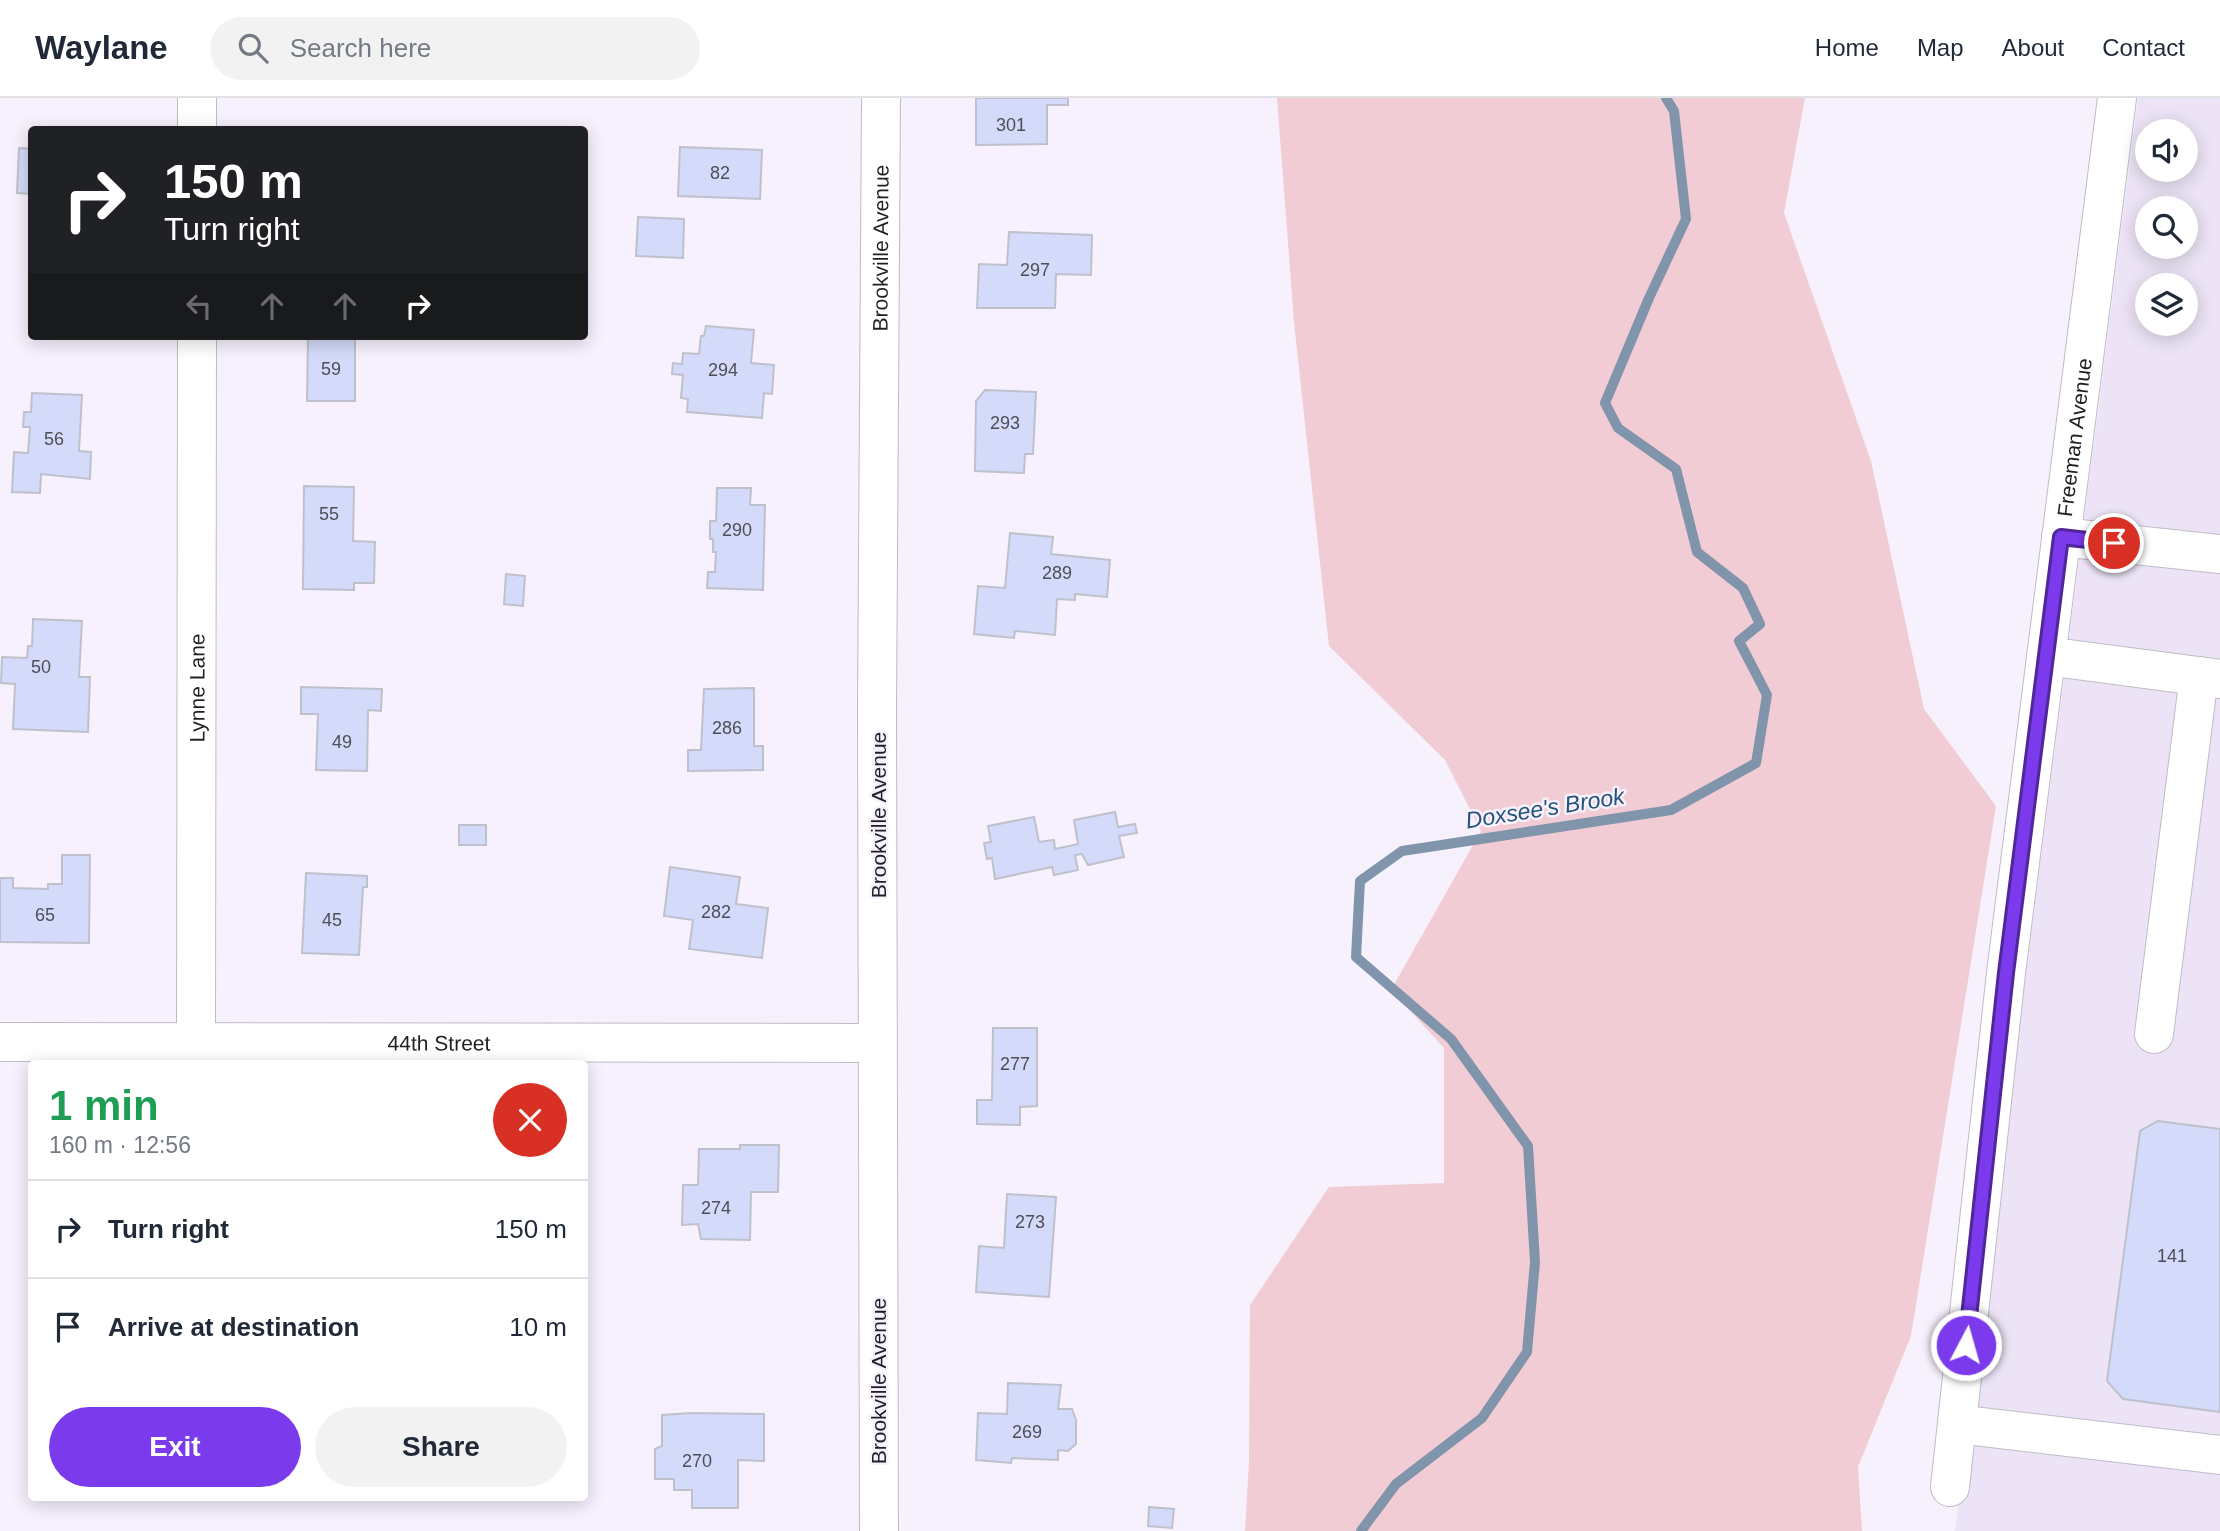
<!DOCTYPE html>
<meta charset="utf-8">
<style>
body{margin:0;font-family:Helvetica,sans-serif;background:#f2f2f3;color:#1f2937;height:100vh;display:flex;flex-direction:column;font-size:26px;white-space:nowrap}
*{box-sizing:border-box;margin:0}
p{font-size:23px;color:#747a83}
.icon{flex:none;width:38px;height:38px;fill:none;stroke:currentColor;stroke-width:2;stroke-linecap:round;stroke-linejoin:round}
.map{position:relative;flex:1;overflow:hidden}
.panel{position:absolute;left:28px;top:962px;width:560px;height:441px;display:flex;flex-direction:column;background:#fff;border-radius:7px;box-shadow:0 4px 18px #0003}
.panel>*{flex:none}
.guide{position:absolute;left:28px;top:28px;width:560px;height:214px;border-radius:7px;box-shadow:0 4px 18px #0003;background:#202124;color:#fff;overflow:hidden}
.tools{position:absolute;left:2135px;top:21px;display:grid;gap:14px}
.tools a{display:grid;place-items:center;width:63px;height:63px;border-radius:50%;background:#fff;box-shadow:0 4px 18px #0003;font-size:35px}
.pin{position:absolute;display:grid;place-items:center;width:60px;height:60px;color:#fff;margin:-30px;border:4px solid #fff;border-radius:50%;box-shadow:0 2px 7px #0007}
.me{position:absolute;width:77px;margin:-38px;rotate:6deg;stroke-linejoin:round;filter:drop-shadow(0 0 5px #0008)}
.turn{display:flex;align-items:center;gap:24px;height:147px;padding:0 21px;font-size:32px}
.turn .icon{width:91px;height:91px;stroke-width:2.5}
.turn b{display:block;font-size:49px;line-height:60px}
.lanes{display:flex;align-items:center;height:66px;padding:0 21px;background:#0003;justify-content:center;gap:35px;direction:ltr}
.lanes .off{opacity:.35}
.round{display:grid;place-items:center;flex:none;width:74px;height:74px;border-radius:37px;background:#f2f2f3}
.headline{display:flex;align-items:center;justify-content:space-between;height:119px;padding:0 21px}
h1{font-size:42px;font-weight:600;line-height:52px;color:#1e9e55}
.primary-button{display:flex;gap:14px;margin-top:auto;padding:14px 21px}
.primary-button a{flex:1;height:80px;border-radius:42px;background:#7c3aed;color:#fff;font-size:28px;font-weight:600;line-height:80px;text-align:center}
.primary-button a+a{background:#f2f2f3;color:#1f2937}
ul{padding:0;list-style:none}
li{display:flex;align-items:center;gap:21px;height:98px;padding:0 21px;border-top:2px solid #e0e1e3}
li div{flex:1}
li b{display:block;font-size:26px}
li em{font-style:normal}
header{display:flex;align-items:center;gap:42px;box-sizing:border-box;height:98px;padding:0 35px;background:#fff;border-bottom:2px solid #e0e1e3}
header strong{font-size:33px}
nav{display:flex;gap:38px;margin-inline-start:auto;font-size:24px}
.search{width:490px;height:63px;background:#f2f2f3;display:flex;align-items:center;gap:18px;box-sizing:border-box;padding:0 24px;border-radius:38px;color:#747a83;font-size:26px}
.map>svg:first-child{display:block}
.built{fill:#ece4f6;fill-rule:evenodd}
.green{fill:#f1ccd4}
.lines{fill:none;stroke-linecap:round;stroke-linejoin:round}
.stream{stroke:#8095ab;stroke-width:10}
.building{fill:#d4daf9;stroke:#bec1cc;stroke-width:2}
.minor-casing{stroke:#bfbbc6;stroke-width:40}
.minor{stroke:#fff;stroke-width:38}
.route-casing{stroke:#51269a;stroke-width:18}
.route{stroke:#7c3aed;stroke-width:12}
.labels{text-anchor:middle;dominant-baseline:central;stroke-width:5;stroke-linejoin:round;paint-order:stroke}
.number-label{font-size:18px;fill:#4e4e58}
.street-label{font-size:21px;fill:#211f23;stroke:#f7f1fd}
.water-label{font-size:23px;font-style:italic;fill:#25547b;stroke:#f7f1fd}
</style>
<header>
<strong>Waylane</strong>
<div class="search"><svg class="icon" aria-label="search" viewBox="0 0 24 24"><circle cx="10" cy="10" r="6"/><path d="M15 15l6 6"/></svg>Search here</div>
<nav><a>Home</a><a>Map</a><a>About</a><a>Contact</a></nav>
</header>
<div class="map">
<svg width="2220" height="1433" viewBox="0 0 2220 1433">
<rect width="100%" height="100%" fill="#f7f1fd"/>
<!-- built -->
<path class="built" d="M2138,0H2220V1433H1955ZM2147,33H2186V72H2147ZM2147,110H2186V149H2147ZM2147,187H2186V226H2147Z"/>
<!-- green -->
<path class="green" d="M1277,0H1805L1784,115L1871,363L1924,611L1996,708L1911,1238L1858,1369L1862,1433H1245L1249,1364L1250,1207L1329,1089L1444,1085V950L1391,892L1481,733L1445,662L1329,548L1294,224Z"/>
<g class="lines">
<!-- stream -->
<path class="stream" d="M1361,1433L1396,1386L1482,1320L1527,1254L1535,1164L1528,1048L1451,941L1356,859L1360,783L1402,753L1671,712L1756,665L1767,597L1739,543L1760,526L1743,490L1697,454L1676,371L1618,330L1605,305L1649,200L1686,121L1674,13L1666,0"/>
</g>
<!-- building -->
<path class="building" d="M976,0H1068V7H1047V46L976,47Z
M680,49L762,52L760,101L678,98Z
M19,50L32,51V96L17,95Z
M638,119L684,121L683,160L636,158Z
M1009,134L1092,137L1091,177L1056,176L1055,210H977L979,166L1007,167Z
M706,228L754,232L751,265L774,267L772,296L764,295L762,320L687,314L688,301L681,300L683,277L672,276L673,265L682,266L683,255L699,256L701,238H704Z
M308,238H355V303H307Z
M985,292L1036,294L1033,356H1025L1024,375L975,373L976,303Z
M32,295L82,297L79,353L91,354L90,381L41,376L40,395L12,394L14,354L28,355L30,329H23L24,314H31Z
M304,388L354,389L353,443L375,444L374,485H354V492L303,491Z
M717,390H751L750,407H765L763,492L707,490L708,474H715L716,454H713V441H710V423H716Z
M1010,435L1053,439L1051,456L1110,462L1107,499L1075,496V502L1057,501L1055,537L1015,533L1014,540L974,536L978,488L1005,490Z
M506,476L525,478L523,508L504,506Z
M33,521L82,523L79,579H90L88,634L13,631L15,586L1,585L2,559L27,560L28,548H32Z
M301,589L382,591L381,613L368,612L367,673L316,672L318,616H301Z
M754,590V648H763V672L688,673V652H701L704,591Z
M1115,714L1118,729L1135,726L1137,735L1119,738L1124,759L1088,767L1082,756L1075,757L1078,772L1054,777L1052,769L995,781L992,760L987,761L984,745L991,744L988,728L1034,719L1039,744L1054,742L1055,751L1078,746L1074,722Z
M459,727H486V747H459Z
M62,757H90L89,845L0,844V780H13V790L48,791V786H62Z
M670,769L740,779L736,806L768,810L762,860L689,851L693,822L664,818Z
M306,775L367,778V789H363L359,857L302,855Z
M993,930H1037V1008L1020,1009V1027L977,1026V1002H992Z
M2158,1023L2220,1031V1314L2123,1301L2107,1283L2140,1033Z
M740,1047H779L778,1094H751L750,1142L701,1141L698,1126L682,1127L683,1087H698L699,1051H740Z
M1007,1096L1056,1099L1049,1199L976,1194L979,1148L1004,1150Z
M1008,1285L1061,1287L1058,1311H1072L1076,1322V1346L1068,1353L1058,1352V1362L1012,1360L1011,1365L976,1362L978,1315L1007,1316Z
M692,1315L764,1316V1363L738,1362V1410H692V1392H674V1381H655V1351L662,1348V1317Z
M1149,1409L1174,1411L1172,1430L1148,1428Z"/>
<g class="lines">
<defs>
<g id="minor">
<path d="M197,32V0"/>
<path d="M2061,439L2220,456"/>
<path d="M2046,558L2220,581"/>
<path d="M2154,936L2199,578"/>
<path id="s1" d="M0,944L877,945"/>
<path id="s2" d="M196,944L197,238"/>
<path d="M1957,1326L2220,1357"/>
<path id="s3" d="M1950,1389L2006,875L2117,0"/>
<path id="s4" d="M879,1433L877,611L881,0"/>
</g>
</defs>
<!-- minor casing -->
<use href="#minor" class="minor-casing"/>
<!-- minor -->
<use href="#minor" class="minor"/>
</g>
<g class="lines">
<defs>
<path id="route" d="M1966,1247L2006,875L2061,439L2114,445"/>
</defs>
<!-- route casing -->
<use href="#route" class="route-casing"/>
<!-- route -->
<use href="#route" class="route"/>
</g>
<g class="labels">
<!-- number labels -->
<g class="number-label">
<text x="1011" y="27">301</text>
<text x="720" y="75">82</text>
<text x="1035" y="172">297</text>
<text x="331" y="271">59</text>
<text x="723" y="272">294</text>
<text x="1005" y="325">293</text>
<text x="54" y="341">56</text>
<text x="329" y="416">55</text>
<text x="737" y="432">290</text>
<text x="1057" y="475">289</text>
<text x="41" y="569">50</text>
<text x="727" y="630">286</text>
<text x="342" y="644">49</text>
<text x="716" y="814">282</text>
<text x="45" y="817">65</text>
<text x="332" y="822">45</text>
<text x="1015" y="966">277</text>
<text x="716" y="1110">274</text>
<text x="1030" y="1124">273</text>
<text x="2172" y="1158">141</text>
<text x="1027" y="1334">269</text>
<text x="697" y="1363">270</text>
</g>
<!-- street labels -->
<g class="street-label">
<text stroke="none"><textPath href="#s4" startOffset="1283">Brookville Avenue</textPath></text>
<text stroke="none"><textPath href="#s3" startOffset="1057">Freeman Avenue</textPath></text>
<text stroke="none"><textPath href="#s2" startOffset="354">Lynne Lane</textPath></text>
<text transform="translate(878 717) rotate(-90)">Brookville Avenue</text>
<text stroke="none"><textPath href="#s1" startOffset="439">44th Street</textPath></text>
<text transform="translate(878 1283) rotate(-90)">Brookville Avenue</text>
</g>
<!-- water labels -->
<g class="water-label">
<text transform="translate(1545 710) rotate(-9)">Doxsee's Brook</text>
</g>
</g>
</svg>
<div class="tools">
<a><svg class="icon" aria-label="sound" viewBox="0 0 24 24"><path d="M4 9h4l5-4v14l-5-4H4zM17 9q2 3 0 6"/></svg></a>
<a><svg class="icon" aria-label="search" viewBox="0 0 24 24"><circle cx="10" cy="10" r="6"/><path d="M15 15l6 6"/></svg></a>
<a><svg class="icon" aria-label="layers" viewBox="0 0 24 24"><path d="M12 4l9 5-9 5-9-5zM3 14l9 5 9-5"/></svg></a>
</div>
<div class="pin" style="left:2114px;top:445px;background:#d93025"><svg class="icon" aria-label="arrive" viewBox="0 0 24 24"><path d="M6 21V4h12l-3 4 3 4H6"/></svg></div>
<svg class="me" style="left:1966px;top:1247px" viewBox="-20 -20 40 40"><circle r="17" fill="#7c3aed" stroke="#fff" stroke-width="3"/><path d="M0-11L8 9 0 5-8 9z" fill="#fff"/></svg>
<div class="guide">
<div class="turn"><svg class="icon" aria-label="right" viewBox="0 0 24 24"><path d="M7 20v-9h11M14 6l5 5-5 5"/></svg><div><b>150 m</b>Turn right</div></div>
<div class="lanes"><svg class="icon off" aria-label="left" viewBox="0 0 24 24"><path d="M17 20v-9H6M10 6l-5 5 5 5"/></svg><svg class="icon off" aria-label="ahead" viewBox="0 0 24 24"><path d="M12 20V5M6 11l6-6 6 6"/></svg><svg class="icon off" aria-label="ahead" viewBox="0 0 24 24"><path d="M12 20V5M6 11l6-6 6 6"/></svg><svg class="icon" aria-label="right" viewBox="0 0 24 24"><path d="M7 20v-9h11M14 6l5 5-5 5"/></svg></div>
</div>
<section class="panel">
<div class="headline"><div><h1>1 min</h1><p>160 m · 12:56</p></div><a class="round" style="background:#d93025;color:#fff"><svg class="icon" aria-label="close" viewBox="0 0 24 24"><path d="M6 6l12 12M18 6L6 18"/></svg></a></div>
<ul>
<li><svg class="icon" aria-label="right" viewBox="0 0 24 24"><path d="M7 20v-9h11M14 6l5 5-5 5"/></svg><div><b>Turn right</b></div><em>150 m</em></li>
<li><svg class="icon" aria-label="arrive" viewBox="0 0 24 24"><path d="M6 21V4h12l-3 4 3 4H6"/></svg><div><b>Arrive at destination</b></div><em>10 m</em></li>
</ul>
<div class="primary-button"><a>Exit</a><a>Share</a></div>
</section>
</div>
